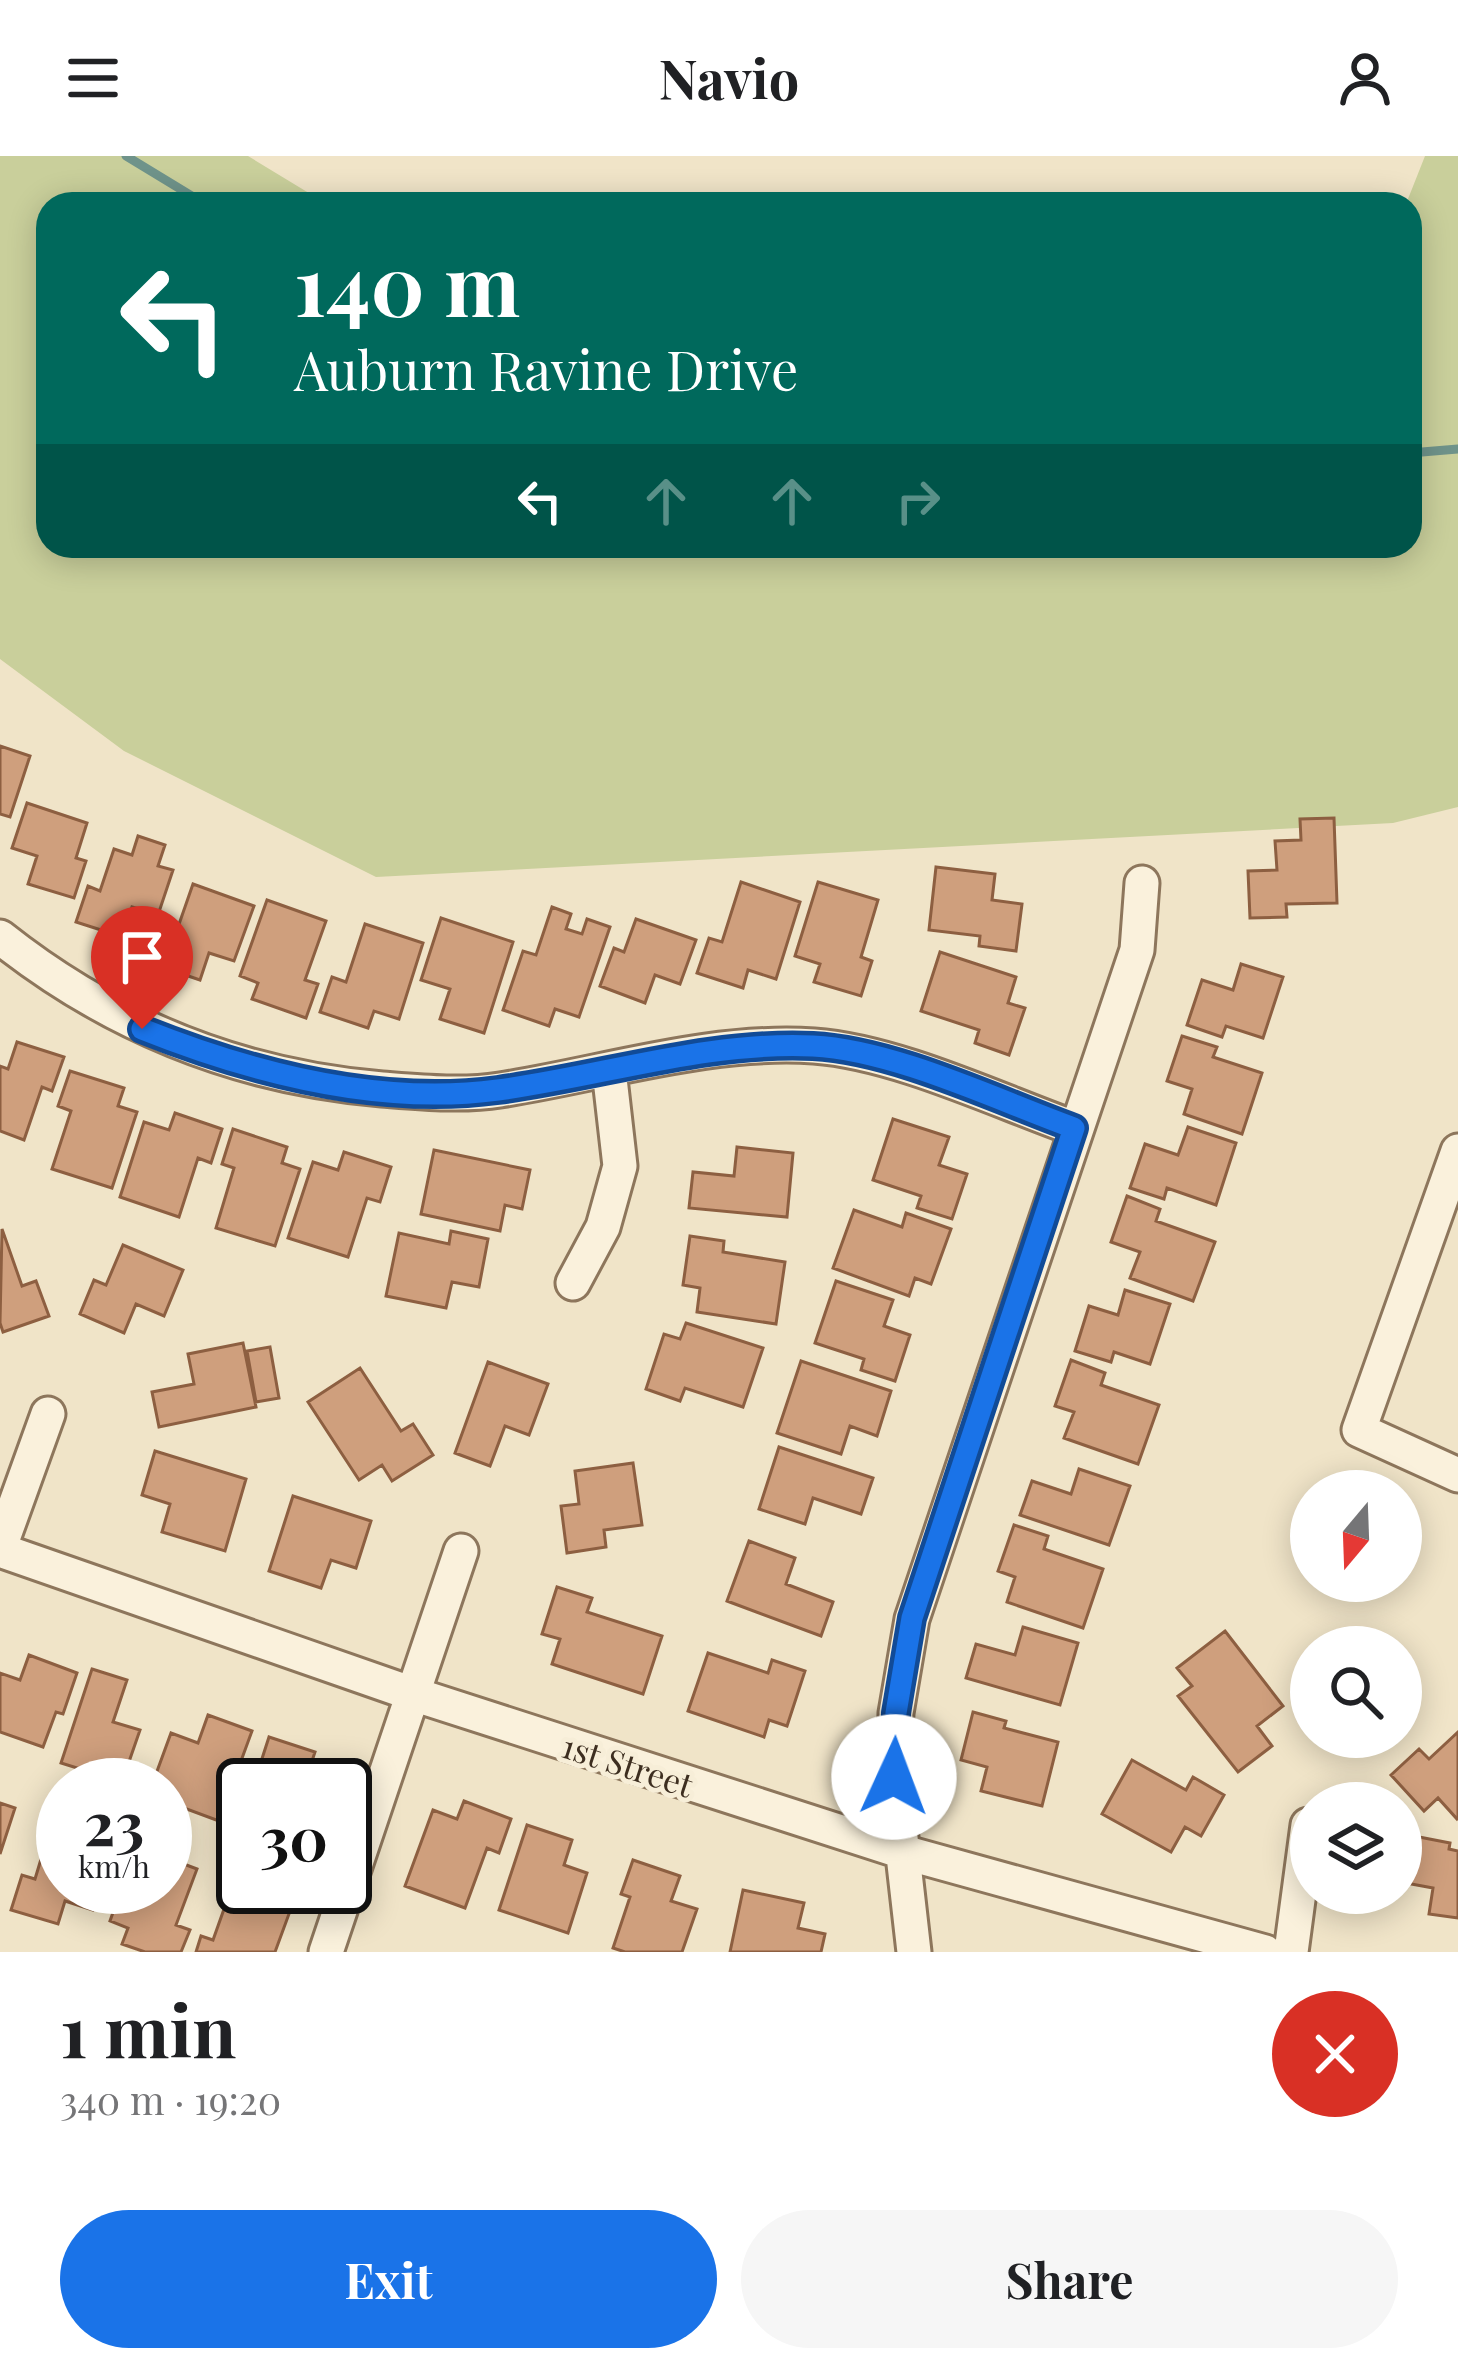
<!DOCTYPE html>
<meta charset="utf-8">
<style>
body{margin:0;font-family:"Playfair Display",serif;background:#f6f6f6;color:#202124;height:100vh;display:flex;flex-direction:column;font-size:45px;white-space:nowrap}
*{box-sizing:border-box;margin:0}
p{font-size:39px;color:#757577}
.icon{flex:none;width:66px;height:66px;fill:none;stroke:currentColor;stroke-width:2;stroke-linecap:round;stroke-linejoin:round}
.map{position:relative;height:1796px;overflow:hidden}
.drawer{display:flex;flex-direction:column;background:#fff;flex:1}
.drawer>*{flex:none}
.hud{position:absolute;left:36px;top:36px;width:1386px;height:366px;border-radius:36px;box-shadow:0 6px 30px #0003;background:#00695c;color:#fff;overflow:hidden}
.needle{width:78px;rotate:199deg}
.fabs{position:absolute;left:1290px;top:1314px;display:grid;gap:24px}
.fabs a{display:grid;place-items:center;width:132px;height:132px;border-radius:50%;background:#fff;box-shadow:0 6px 30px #0003;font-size:60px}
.speed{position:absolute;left:36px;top:1602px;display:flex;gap:24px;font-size:60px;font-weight:700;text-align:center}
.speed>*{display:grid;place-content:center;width:156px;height:156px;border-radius:50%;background:#fff;box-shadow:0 6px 30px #0003;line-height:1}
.speed small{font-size:30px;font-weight:400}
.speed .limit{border:6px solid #111;border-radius:18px;background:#fff;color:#111}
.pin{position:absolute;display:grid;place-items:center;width:102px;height:102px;color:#fff;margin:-123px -51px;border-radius:50% 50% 50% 0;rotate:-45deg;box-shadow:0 0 12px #0007}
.pin .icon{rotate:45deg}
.me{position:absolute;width:132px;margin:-66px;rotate:2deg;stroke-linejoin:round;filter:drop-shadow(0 0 9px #0008)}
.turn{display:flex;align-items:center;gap:42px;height:252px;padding:0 60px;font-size:54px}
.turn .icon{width:156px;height:156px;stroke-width:2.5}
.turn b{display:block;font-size:84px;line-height:102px}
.lanes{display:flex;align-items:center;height:114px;padding:0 60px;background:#0003;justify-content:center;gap:60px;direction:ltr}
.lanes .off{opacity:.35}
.round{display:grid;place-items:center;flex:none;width:126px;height:126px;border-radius:63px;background:#f6f6f6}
.headline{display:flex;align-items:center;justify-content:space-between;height:204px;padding:0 60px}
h1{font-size:72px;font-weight:700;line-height:90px}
.action{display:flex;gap:24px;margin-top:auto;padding:24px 60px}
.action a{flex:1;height:138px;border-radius:72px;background:#1a73e8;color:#fff;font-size:48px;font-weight:700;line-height:138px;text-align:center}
.action a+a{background:#f6f6f6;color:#202124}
header{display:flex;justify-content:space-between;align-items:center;height:156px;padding:0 60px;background:#fff;font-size:54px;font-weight:700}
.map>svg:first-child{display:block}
.green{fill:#c9cf9b}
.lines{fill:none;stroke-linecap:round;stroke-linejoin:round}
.stream{stroke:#6f938a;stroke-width:9}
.building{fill:#cf9f7d;stroke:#8d5f41;stroke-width:3}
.street-casing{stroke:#8d765c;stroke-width:39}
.street{stroke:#faf1dc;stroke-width:33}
.route-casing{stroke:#114b97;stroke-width:30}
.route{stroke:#1a73e8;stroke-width:21}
.labels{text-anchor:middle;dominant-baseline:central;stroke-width:10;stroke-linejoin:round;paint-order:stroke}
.street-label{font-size:33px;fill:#3d2e20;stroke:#f7eed8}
</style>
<header><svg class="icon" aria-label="menu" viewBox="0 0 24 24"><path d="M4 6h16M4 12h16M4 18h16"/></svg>Navio<svg class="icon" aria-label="person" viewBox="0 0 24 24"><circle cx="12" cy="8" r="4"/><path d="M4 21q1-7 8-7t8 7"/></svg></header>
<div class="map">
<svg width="1458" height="1796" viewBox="0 0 1458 1796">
<rect width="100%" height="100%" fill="#f0e4c8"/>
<!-- green -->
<path class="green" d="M0,0H248L327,48H48V390H1410V48H1406L1425,0H1458V651L1393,667L376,721L124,595L0,503Z"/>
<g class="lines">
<!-- stream -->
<path class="stream" d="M126,0L205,48
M1410,297L1458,293"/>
</g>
<!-- building -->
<path class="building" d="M0,590L30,600L10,661L0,658Z
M27,647L87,667L76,702L86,705L74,742L28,728L37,700L12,692Z
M1334,662L1337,747L1286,748L1287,761L1250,762L1248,715L1277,714L1275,685L1301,684L1300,663Z
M138,680L165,689L158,710L173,714L158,759L132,751L123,781L76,766L88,730L100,735L114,693L132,699Z
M936,711L995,718L992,744L1022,748L1016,795L979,790L980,780L929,774Z
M741,726L800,746L776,823L748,814L743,832L697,817L709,782L722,786Z
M818,726L878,744L861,801L872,805L861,840L814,826L820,808L795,800Z
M193,728L254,750L234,805L209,797L200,824L153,808L166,771L177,774Z
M267,744L326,765L305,824L318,828L306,862L252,843L258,827L240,820Z
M552,751L571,758L566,773L582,778L587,763L610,771L579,861L555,853L549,870L503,854L523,795L536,799Z
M441,762L513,786L484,877L440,863L450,833L421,824Z
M636,763L696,784L680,828L655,819L645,847L600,830L614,792L624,796Z
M365,768L423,787L399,863L374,855L368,872L320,856L332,821L346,826Z
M940,796L1016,821L1008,847L1025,852L1009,899L975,887L979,874L921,855Z
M1241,808L1283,821L1263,882L1226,870L1222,881L1187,869L1202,824L1233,834Z
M1182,880L1217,891L1213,901L1262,917L1242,978L1184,958L1192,933L1167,925Z
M17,886L64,901L52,935L42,931L24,984L0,975V910L8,913Z
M70,915L124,932L118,950L137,956L112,1032L52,1013L71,955L58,950Z
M175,957L222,973L211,1007L198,1002L179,1061L120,1041L144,966L169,974Z
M893,963L949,981L939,1009L967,1018L952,1063L917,1052L921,1040L873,1024Z
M1188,971L1236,987L1216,1049L1167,1032L1164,1043L1130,1032L1145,988L1178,999Z
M233,973L287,991L282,1007L300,1013L275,1090L216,1072L234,1012L222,1008Z
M737,991L793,997L787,1061L689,1052L693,1016L734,1020Z
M434,994L530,1014L522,1053L505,1049L500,1075L421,1058Z
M344,996L391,1011L380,1046L367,1042L348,1101L288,1082L313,1006L338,1014Z
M1127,1040L1160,1053L1156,1065L1215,1086L1193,1145L1130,1122L1140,1096L1111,1086Z
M854,1054L902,1071L906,1057L951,1073L931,1128L915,1122L909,1140L833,1112Z
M2,1073L22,1130L36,1125L49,1160L3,1176L0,1167Z
M451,1075L488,1083L479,1131L452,1126L446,1152L386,1140L399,1077L449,1088Z
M690,1080L724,1085L723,1096L785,1106L776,1168L697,1156L700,1132L683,1129Z
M123,1089L183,1114L164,1160L136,1148L124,1177L80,1158L94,1124L106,1129Z
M836,1125L893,1144L884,1170L910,1179L895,1225L861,1214L864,1203L815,1187Z
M1125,1134L1170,1148L1150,1208L1114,1196L1111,1206L1075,1195L1089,1150L1118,1159Z
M686,1167L763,1192L743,1251L685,1232L680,1245L646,1233L664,1178L680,1183Z
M243,1187L256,1251L159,1271L152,1236L194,1228L188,1198Z
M270,1191L279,1242L256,1246L247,1195Z
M1071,1204L1105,1217L1101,1229L1159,1249L1138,1308L1064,1282L1074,1256L1055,1250Z
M801,1205L891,1235L877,1280L850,1270L841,1298L777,1277Z
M488,1206L548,1228L529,1279L505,1270L490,1310L455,1297Z
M360,1212L401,1275L413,1268L433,1299L392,1325L382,1309L359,1324L308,1246Z
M779,1291L873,1322L861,1358L813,1342L805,1368L759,1353Z
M155,1295L246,1323L225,1395L162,1376L170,1348L142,1339Z
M633,1307L642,1369L604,1374L606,1391L567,1397L561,1350L579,1348L575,1315Z
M1079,1313L1130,1330L1109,1389L1020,1359L1032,1325L1071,1338Z
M293,1340L371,1365L356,1412L331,1404L321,1432L269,1415Z
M1014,1369L1048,1380L1044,1393L1103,1413L1083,1472L1007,1446L1015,1421L998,1415Z
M749,1385L795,1402L786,1428L833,1446L821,1480L727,1445Z
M557,1431L592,1442L587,1456L662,1480L643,1538L552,1508L560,1483L542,1478Z
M1023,1471L1078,1487L1060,1549L966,1522L976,1488L1015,1499Z
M1225,1475L1283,1550L1257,1570L1272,1590L1238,1616L1178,1540L1192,1530L1177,1512Z
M708,1497L768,1517L772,1504L805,1515L787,1570L769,1564L764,1581L688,1555Z
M29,1499L77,1517L63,1558L56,1556L43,1591L0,1576V1517L20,1524Z
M92,1513L127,1524L113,1566L140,1574L122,1626L61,1607Z
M973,1556L1006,1565L1004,1572L1058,1586L1042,1650L981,1635L987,1611L961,1604Z
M208,1559L252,1575L219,1665L165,1645V1629H152L171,1577L198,1587Z
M1458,1576V1662L1457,1663L1438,1642L1424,1655L1391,1619L1419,1593L1429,1603Z
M269,1581L315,1596L309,1614L334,1622L331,1629H266L270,1619L258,1615Z
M1322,1581H1373L1367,1598Z
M1132,1604L1186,1634L1193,1621L1224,1639L1201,1680L1185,1671L1171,1696L1102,1658Z
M464,1645L511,1663L499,1697L487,1692L465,1752L405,1730L433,1654L457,1663Z
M0,1647L15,1652L0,1698Z
M527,1669L572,1684L564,1709L587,1717L568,1777L499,1754Z
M48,1680L63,1685V1731H100L93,1754L65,1745L58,1768L11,1754L22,1719L35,1723Z
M1414,1680L1450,1687L1449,1693L1458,1695V1762L1429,1758L1433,1732L1406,1727Z
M165,1701L197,1713L176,1769L190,1774L181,1796H145L122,1788L128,1772L110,1765L122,1731H165Z
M633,1704L680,1720L671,1745L697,1753L682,1796H625L613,1792L630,1741L621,1738Z
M234,1725L293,1747L275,1796H196L201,1780L213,1784Z
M743,1734L804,1747L798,1772L825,1778L821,1796H730Z"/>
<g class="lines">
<defs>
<path id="street" d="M0,781C112,870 239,921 382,933C421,936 462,940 500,934C603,918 709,883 814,890C896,896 996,944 1074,972
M1458,995L1359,1274L1458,1319
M573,1127L603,1071L620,1010L609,914
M0,1391L48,1258
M0,1394L413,1538L903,1696L1265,1796
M326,1796L461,1395
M914,1796L894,1620L896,1557L912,1463L1137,794L1142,727
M1291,1796L1308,1669"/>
</defs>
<!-- street casing -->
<use href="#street" class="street-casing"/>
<!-- street -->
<use href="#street" class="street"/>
</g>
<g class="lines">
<defs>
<path id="route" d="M142,873C252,917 379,950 498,934C603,920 707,885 813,890C894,894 997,944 1074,972L912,1462L896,1557L894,1621"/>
</defs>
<!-- route casing -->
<use href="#route" class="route-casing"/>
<!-- route -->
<use href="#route" class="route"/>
</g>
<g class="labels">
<!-- street labels -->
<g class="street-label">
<text transform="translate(628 1608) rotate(18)">1st Street</text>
</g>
</g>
</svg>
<div class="fabs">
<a><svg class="needle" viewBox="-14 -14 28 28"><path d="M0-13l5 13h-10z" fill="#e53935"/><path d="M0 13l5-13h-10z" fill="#757577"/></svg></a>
<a><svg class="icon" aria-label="search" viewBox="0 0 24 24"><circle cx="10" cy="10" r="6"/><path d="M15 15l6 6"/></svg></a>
<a><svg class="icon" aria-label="layers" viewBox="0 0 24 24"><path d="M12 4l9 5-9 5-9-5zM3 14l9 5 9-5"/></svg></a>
</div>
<div class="speed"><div>23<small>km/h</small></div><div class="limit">30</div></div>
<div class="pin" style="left:142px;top:873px;background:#d93025"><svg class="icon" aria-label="arrive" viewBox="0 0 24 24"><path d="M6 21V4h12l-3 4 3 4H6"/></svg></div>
<svg class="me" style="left:894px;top:1621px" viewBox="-20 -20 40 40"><circle r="19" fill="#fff"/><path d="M0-13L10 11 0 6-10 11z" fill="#1a73e8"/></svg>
<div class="hud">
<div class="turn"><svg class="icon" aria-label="left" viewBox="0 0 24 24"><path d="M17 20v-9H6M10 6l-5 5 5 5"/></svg><div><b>140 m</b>Auburn Ravine Drive</div></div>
<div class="lanes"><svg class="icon" aria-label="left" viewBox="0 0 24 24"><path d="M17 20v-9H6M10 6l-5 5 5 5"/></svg><svg class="icon off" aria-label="ahead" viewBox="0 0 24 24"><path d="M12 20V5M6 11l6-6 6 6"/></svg><svg class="icon off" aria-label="ahead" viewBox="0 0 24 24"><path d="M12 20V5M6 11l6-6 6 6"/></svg><svg class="icon off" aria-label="right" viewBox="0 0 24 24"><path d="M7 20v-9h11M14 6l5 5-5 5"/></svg></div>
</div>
</div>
<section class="drawer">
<div class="headline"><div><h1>1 min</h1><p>340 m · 19:20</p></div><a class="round" style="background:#d93025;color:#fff"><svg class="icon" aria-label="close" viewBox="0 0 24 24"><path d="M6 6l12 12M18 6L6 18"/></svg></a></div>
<div class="action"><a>Exit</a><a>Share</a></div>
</section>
